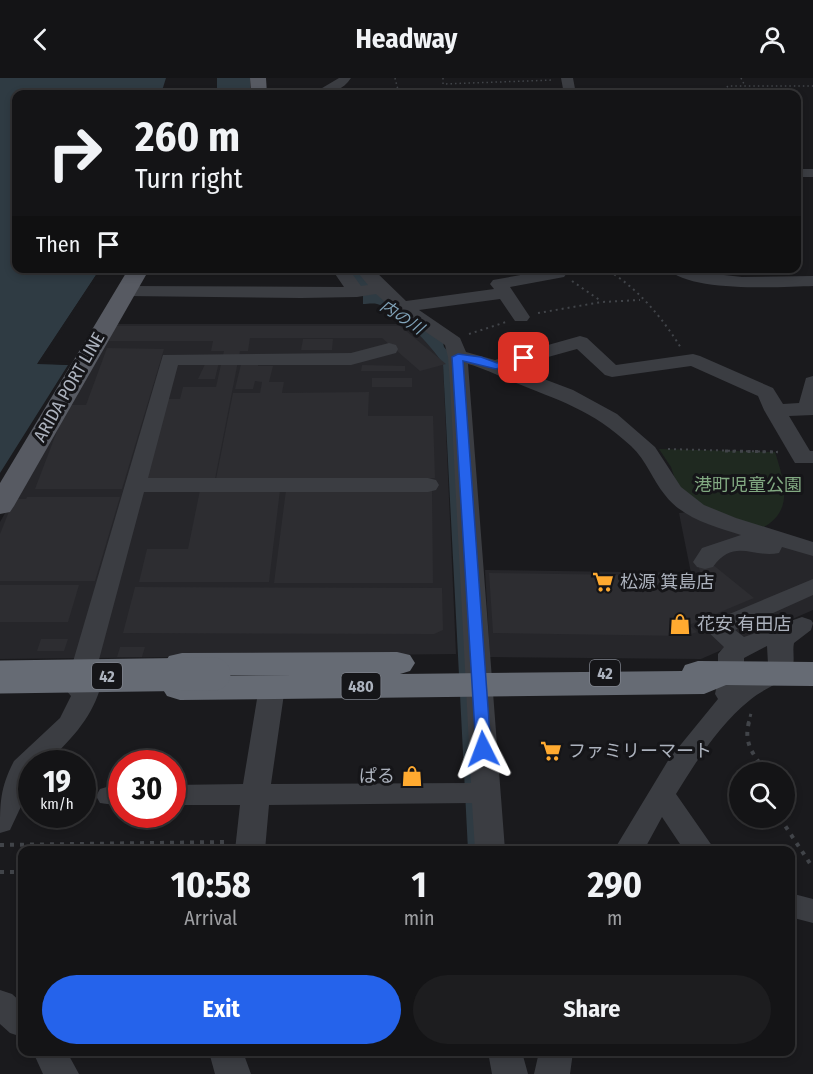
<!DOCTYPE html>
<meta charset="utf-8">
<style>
body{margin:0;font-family:"Fira Sans Condensed","Noto Sans JP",sans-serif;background:#1d1d1f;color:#f1f3f6;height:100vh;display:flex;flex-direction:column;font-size:22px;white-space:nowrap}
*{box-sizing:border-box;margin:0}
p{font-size:20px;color:#9d9ea1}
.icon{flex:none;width:33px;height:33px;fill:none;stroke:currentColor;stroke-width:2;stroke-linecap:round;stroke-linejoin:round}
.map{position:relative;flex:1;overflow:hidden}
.drawer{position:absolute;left:18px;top:768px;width:777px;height:210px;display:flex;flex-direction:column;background:#141416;border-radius:12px;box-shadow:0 3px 9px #0003,0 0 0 2px #333335}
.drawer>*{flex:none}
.top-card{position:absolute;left:12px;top:12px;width:789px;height:183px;border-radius:12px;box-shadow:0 3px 9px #0003,0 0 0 2px #333335;background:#141416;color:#f1f3f6;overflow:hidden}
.tools{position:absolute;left:729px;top:684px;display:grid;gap:12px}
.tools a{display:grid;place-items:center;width:66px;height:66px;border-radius:50%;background:#141416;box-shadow:0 3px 9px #0003,0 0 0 2px #333335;font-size:30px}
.speed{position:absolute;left:18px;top:672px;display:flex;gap:12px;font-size:30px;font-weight:700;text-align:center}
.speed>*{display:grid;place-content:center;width:78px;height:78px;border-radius:50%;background:#141416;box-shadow:0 3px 9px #0003,0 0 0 2px #333335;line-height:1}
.speed small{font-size:15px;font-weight:400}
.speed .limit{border:9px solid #d22;background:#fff;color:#111}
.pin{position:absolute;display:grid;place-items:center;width:51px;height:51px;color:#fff;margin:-26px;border-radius:12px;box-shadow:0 3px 9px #0006}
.me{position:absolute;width:66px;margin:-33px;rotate:357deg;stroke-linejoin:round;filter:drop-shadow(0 0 4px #0008)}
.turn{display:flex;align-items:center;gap:21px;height:126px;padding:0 24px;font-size:27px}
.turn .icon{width:78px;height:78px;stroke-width:2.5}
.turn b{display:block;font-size:42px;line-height:51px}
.then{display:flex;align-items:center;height:57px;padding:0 24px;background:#0003;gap:12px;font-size:22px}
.eta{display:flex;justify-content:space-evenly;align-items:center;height:102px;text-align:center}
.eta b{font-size:36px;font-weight:700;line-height:42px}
.action{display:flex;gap:12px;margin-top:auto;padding:12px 24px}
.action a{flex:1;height:69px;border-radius:36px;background:#2563eb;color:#fff;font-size:24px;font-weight:700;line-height:69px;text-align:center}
.action a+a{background:#1d1d1f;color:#f1f3f6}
header{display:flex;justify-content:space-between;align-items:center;height:78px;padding:0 24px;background:#141416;font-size:27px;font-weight:700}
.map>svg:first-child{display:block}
.built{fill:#26262a}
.green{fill:#1f2920}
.water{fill:#2f3b43}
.pier{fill:#1a1a1d}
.building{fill:#2d2d31}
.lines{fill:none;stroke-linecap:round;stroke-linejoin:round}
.path-far3{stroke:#414449;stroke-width:1.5;stroke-dasharray:1.5 3;stroke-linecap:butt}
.path-far2{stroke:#414449;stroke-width:2;stroke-dasharray:2 4;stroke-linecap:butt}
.path-far1{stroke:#414449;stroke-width:3;stroke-dasharray:3 4.5;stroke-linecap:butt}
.path{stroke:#414449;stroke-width:4;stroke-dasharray:4 6;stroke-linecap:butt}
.minor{fill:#3b3d42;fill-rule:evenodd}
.major{fill:#575a62;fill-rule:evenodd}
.highway{fill:#666b74;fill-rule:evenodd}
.highway-bridge{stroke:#666b74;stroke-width:33}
.route{fill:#2563eb;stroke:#184099;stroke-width:1.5}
.labels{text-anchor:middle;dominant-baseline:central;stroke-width:6;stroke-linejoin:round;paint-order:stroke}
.far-water-label{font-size:16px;font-style:italic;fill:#81a4ba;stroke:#151518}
.shield{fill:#151518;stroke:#7f838c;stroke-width:1.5}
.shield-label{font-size:16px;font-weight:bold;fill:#acb2bd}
.street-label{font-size:18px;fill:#acb2bd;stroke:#151518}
.park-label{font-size:18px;fill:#82a982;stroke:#151518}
.poi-label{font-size:18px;fill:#acb2bd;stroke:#151518;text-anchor:start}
</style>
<header><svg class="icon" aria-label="back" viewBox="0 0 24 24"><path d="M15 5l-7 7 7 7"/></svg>Headway<svg class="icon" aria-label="person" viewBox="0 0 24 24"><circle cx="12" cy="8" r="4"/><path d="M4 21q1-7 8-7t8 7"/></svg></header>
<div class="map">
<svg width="813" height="996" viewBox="0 0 813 996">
<rect width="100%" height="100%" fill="#1a1a1d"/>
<!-- built -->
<path class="built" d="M112,246H407L425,262L434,271L443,286L456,576L0,581V444Z
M699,433L813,471V532L701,581L490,579L485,492L691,495L679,435Z"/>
<!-- green -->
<path class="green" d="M659,371L775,374C784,403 795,433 762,450L713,432L690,421L676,404L671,389Z"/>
<!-- water -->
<path class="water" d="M0,0H166L161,16H16V190L100,191L38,285L68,287L0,395Z
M217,0H250V16H217Z
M342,191H355L442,260L444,269L450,276L484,772H468L443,286C433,269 397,231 377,226C373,225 367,226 363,226V218Z"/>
<!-- pier -->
<path class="pier" d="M103,190L43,283L70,284L68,287L37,286L100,191Z"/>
<!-- building -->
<path class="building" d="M114,248H400L446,286L420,293L382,260H250L248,273H240L213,411L143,405L166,321H180L183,309H216L224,273H211L213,263H109Z
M303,261H333L332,272H301Z
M107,270L164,271L122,411H35L67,327H86Z
M242,282L259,283L258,288H273L269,304H284L282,315L369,314L368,338H433L435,400L216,401L233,315H260L262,304L255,303L253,311H235Z
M206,284H219L215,301H198Z
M362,287L405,288V293H361Z
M372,300H412V309H372Z
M200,412H280L269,504H139L147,471H188Z
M286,412H432L433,505H274Z
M27,419H120L95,503H0V456L14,421H26Z
M698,485L712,486L754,520L689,547L697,554L685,558L493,555L489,495L701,498Z
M0,507H79L68,544H0Z
M135,509L442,510L443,552L434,556L123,555Z
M41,561H68L64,573H37Z
M120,569H145L142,579H117Z"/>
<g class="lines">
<!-- path-far3 -->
<path class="path-far3" d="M395,0L399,16
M443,0V6L554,2
M741,0L745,8
M584,13L724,12L728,8H813"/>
<!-- path-far2 -->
<path class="path-far2" d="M485,190L490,196
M604,190C636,208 662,239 681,270
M572,203L601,223
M538,235L602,224L640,222
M469,256L506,244
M668,371L778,374"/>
<!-- path-far1 -->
<path class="path-far1" d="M725,373L778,374
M748,646L752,632"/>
<!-- path -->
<path class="path" d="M749,644C743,666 754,677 766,694
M780,740L813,790
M0,767L228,764
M0,794H22"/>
<!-- minor -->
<path class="minor" d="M339,0H351C343,13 327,17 312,16Z
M561,0H573L576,16H564Z
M796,91H813V99H796Z
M331,190H348L361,208L368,207L354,190H372L406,223L494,211L490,206L493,202L543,193L542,190L564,191L567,195L564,199L510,209L530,239L527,243H515L500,221L419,232L460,260L466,274L495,282L580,258L587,260L616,287L693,276L700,278L773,310L783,326L799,325L806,300L813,298V337L789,338L810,373H813V385H795L792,380L764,332L758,318L691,288L612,299L605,297L577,271L512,289L573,312L617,336L655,369L681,409L704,427L736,440L813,464V478L782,469L779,475C754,481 734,459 713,489L705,491L697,489L693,484L702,470L741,457C715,449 682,440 665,417C652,401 647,383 631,368C591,331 560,323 511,303C497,297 483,290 468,286L505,772H475L472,725L269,727L265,772H235L240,727H172V707L243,706L259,609L263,603L272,600L281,603L285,609L271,706L471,705L450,306L448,279L445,267L395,233L376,216L357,219L301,220L127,218L121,217L118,213L121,209L127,208L344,209Z
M667,190H691L706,195L742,199L813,198V208C782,209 688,215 667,190Z
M389,265L396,267L398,271L396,275L351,287H178L148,400H428L436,402L439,407L436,412L428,414H144L93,604L100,611C90,643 69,663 46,686H32V705L10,752L0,755C0,724 0,710 14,683L60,640L71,618L65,611L163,277L351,275Z
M813,501V517L735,552L744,559L802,539L811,542L813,545L811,552L794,565C792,574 796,584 791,592C782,606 762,611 750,622C719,647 697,682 676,716L715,772H684L662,739L644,772H614L669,681L718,621L715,616L718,602V576L724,569L704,550L708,545ZM767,568L768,586L744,600V580Z
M110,708H122V728L100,725L96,718L100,711Z
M790,815L813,821V845L790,839Z
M0,912L12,916L22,925V959L10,955L0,946Z
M33,974H67L79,996H43Z
M209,974H243L251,996H215Z
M488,974H522L528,996H492Z
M539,974H573L570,996H534Z"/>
<!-- major -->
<path class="major" d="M250,0H266L267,16H251Z
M129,190H150L14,428L10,434L0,436V405Z"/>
<!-- highway -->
<path class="highway" d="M397,574L410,577L415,585L410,593L400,596L682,593L685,587L698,583L813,584V608L726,607L704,616L180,622L167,618L162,610L167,602L180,598L295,597H182L169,594L164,586L169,578L182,575Z"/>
<!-- highway-bridge -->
<path class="highway-bridge" d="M0,599L214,596"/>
</g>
<!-- route -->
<path class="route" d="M458,276L481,279L497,285L524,277L530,280L496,291L463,283L491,671L489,675H478L476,671L452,279Z"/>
<!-- icons -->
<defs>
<symbol id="supermarket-bare" viewBox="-9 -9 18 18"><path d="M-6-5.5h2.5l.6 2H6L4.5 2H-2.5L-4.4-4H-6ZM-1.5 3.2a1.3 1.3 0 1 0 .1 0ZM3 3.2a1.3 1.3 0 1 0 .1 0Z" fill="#ffaa30" stroke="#151518" stroke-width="2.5" paint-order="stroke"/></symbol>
<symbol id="shop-bare" viewBox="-9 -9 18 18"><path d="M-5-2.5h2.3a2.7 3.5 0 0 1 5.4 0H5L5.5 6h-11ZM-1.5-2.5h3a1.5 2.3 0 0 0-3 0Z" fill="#ffaa30" stroke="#151518" stroke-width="2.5" paint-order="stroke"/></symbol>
</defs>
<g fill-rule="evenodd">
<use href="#supermarket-bare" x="588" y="489" width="30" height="30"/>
<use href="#shop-bare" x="665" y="531" width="30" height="30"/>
<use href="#supermarket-bare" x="536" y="658" width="30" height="30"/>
<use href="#shop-bare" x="397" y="683" width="30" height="30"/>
</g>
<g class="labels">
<!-- far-water labels -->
<g class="far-water-label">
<text transform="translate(402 239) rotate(33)">内の川</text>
</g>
<!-- shield labels -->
<g class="shield">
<rect x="590" y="582" width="30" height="26" rx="4.5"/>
<rect x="92" y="585" width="30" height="26" rx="4.5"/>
<rect x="341.5" y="595" width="39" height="26" rx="4.5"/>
</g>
<g class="shield-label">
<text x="605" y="595">42</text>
<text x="107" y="598">42</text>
<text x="361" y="608">480</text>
</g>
<!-- street labels -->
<g class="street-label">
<text transform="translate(69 309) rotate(-60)">ARIDA PORT LINE</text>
</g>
<!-- park labels -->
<g class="park-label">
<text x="748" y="407">港町児童公園</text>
</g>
<!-- poi labels -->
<g class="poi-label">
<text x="620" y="504">松源 箕島店</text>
<text x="697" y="546">花安 有田店</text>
<text x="568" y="673">ファミリーマート</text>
<text x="395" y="698" text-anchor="end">ぱる</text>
</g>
</g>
</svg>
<div class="tools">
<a><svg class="icon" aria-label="search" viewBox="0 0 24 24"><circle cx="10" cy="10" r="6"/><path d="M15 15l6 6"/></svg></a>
</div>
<div class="speed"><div>19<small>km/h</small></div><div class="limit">30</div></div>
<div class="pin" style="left:524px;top:280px;background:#d93025"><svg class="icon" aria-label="arrive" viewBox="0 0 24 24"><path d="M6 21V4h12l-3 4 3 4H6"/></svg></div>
<svg class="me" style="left:483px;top:671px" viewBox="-20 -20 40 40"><path d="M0-17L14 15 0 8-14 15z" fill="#2563eb" stroke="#fff" stroke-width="4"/></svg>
<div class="top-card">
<div class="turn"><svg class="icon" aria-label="right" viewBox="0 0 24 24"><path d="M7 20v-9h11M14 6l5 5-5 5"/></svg><div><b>260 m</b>Turn right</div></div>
<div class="then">Then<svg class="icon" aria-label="arrive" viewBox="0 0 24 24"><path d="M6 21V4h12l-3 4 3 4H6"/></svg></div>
</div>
<section class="drawer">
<div class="eta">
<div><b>10:58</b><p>Arrival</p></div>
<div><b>1</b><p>min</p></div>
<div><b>290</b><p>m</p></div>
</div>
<div class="action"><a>Exit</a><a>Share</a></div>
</section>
</div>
